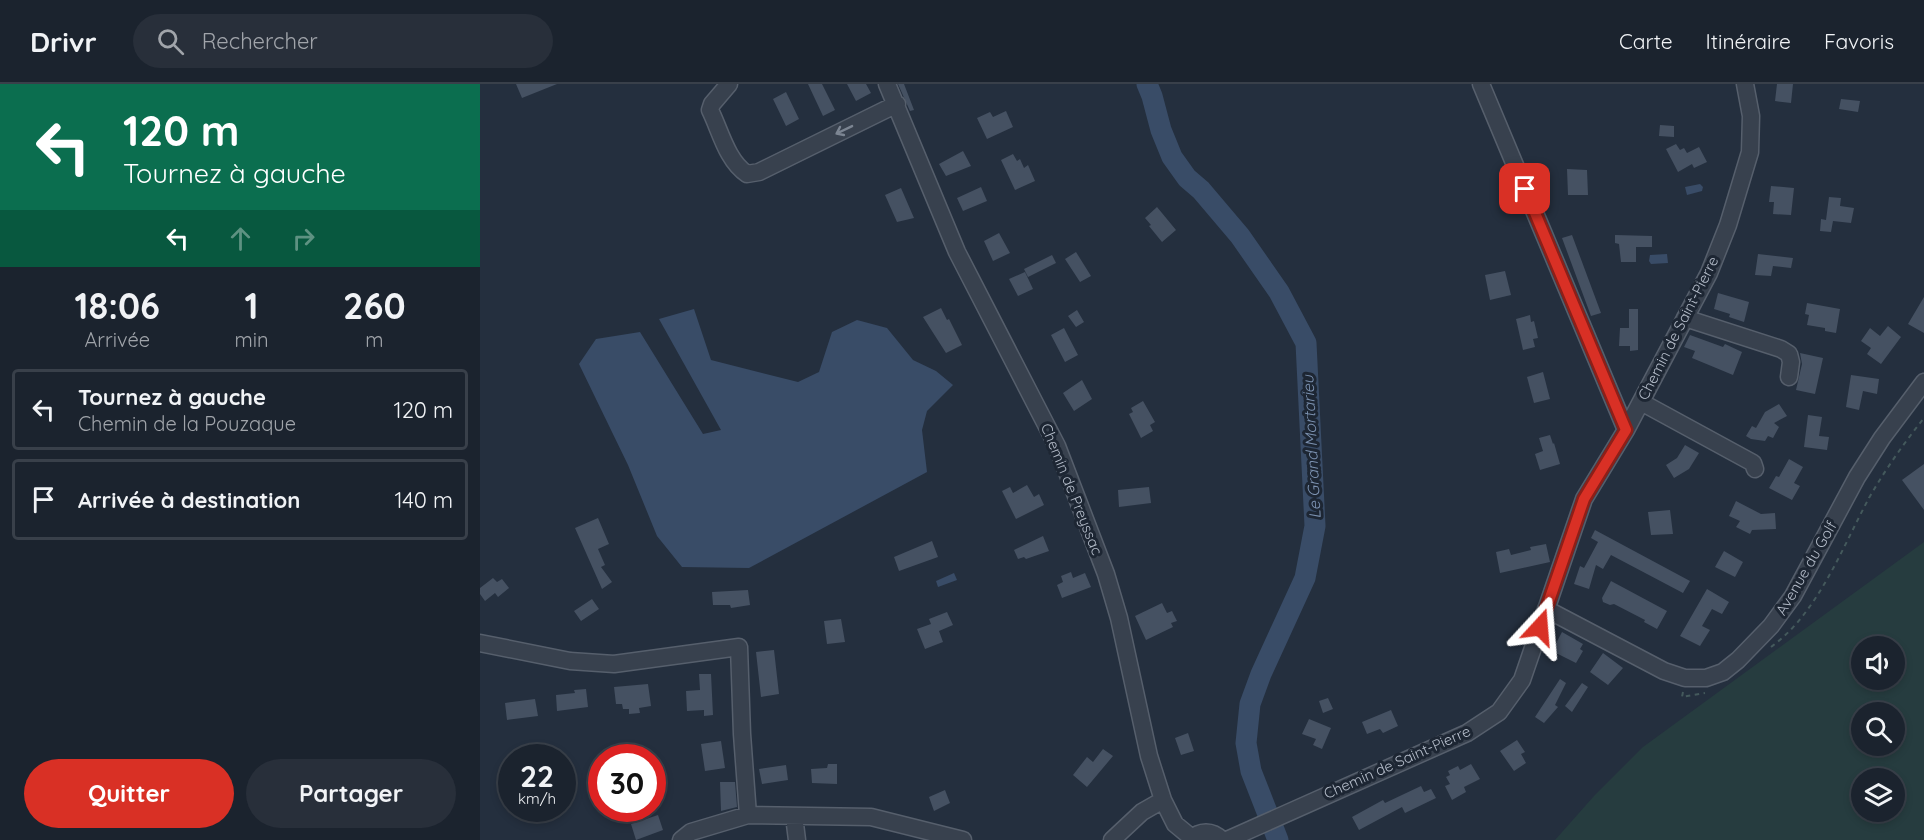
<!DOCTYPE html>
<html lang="fr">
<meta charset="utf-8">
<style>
body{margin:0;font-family:Quicksand,sans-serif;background:#282f3a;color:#f1f3f6;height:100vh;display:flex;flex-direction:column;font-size:22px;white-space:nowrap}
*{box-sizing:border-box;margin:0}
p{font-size:20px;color:#a0a4aa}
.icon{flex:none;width:33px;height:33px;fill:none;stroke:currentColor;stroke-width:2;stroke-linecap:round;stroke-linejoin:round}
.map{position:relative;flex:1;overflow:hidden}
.details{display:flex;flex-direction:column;background:#1b232e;width:480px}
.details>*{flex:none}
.banner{background:#0b6e4f;color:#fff;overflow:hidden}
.tools{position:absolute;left:1371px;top:552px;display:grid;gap:12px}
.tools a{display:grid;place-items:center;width:54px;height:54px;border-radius:50%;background:#1b232e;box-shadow:0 3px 9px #0003,0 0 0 2px #39404a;font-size:30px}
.speed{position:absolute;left:18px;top:660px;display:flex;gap:12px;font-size:30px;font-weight:700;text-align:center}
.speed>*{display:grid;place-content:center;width:78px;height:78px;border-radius:50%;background:#1b232e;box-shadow:0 3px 9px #0003,0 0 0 2px #39404a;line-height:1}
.speed small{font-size:15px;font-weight:400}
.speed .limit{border:9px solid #d22;background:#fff;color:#111}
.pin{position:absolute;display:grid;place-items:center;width:51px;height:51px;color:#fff;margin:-26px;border-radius:12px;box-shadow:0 3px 9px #0006}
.me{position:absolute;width:66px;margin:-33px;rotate:19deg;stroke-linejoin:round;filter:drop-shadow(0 0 4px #0008)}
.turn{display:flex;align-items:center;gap:21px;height:126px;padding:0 24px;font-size:27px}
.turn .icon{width:78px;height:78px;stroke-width:2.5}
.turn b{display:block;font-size:42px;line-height:51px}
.lanes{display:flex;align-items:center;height:57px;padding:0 24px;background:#0003;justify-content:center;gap:30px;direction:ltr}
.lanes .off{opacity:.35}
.eta{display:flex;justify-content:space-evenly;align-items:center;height:102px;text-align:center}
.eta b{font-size:36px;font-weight:700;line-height:42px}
.cta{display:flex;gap:12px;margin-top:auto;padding:12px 24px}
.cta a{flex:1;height:69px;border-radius:36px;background:#d93025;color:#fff;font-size:24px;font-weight:700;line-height:69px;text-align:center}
.cta a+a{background:#282f3a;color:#f1f3f6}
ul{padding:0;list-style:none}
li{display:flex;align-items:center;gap:18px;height:81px;margin:0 12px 9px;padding:0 12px;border:3px solid #39404a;border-radius:6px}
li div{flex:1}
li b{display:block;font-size:22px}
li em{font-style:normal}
header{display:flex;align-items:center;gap:36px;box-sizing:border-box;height:84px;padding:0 30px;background:#1b232e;border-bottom:2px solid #39404a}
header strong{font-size:28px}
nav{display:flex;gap:33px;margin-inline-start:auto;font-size:21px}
.search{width:420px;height:54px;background:#282f3a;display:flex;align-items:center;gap:15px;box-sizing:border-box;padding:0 21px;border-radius:33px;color:#a0a4aa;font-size:22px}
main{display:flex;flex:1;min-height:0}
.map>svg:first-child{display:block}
.green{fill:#263c3f;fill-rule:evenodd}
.water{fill:#394c67}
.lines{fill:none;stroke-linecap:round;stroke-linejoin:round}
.river{stroke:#394c67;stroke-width:21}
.building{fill:#455162}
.minor-casing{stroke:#565f6c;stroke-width:19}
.path{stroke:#44595c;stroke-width:2;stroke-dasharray:4.5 4.5;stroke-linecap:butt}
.minor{stroke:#38414e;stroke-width:16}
.oneway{stroke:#7c8592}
.route-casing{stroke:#8d1f18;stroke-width:15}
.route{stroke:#d93025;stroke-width:10}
.labels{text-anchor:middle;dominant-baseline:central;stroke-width:6;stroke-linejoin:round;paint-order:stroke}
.street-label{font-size:15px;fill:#b4bcc9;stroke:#1d2633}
.water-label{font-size:16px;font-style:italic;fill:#7c92b1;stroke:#1d2633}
</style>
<header>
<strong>Drivr</strong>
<div class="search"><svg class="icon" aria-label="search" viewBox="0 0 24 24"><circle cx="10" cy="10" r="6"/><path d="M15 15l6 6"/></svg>Rechercher</div>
<nav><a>Carte</a><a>Itinéraire</a><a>Favoris</a></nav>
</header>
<main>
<section class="details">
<div class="banner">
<div class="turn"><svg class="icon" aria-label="left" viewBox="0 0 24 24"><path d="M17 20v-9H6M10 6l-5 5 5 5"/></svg><div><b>120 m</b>Tournez à gauche</div></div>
<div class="lanes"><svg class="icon" aria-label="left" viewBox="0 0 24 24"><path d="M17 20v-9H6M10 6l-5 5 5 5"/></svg><svg class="icon off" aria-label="ahead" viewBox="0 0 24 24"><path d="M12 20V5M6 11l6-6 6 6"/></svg><svg class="icon off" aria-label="right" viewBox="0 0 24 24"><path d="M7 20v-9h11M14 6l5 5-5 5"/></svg></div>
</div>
<div class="eta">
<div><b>18:06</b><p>Arrivée</p></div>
<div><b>1</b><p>min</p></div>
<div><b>260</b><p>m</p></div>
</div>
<ul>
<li><svg class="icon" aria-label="left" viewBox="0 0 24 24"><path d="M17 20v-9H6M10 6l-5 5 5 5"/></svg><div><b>Tournez à gauche</b><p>Chemin de la Pouzaque</p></div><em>120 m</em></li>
<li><svg class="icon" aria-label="arrive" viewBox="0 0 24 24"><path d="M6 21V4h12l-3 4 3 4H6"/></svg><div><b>Arrivée à destination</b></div><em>140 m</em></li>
</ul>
<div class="cta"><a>Quitter</a><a>Partager</a></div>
</section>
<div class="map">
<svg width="1444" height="756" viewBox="0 0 1444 756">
<rect width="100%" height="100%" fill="#242f3e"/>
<!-- green -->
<path class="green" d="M1444,458V756H1075L1114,712L1163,663ZM1382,562H1414V596H1382ZM1382,628H1414V662H1382ZM1382,694H1414V728H1382Z"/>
<!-- water -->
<path class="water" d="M1220,100L1223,103L1222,107L1207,111L1205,103Z
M1187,170L1188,179L1171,180L1169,177L1170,171Z
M214,225L231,276L318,298L339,288L352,248L377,236L407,244L433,276L456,287L473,301L447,327L442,346L447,388L269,484L202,483L177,452L148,381L99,280L116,255L160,248L223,350L241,346L179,235Z
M474,489L477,496L458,503L456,497Z"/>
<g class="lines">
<!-- river -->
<path class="river" d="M667,0L672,12L681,46L692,73L707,94L721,106L760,152L799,208L826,259L835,442L825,494L781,590L770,620L766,659L771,687L798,756"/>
</g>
<!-- building -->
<path class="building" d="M36,0H77L42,14Z
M328,0H342L355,26L343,32Z
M367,0H386L391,9L376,17Z
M418,0H424L434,26L430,27Z
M1297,0H1313L1311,19L1295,17Z
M306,8L319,35L306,42L293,15Z
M1361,15L1380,17L1378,28L1359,25Z
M526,27L533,43L507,55L497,34L510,28L513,33Z
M1180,41L1194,42V53L1179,52Z
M1196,60L1200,66L1204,64L1207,69L1219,63L1227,78L1214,84L1212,80L1198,88L1186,65Z
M483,67L491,82L466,92L459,80Z
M533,70L537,77L540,75L544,84L548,81L555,97L535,106L521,76Z
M1087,85L1107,86L1108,111H1088Z
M1291,102L1314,104L1311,131L1293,130L1294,118H1289Z
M501,103L507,117L483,127L477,114Z
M421,104L434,134L417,138L405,111Z
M1349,113L1361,114L1360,122L1374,124L1371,139L1353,137L1351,148L1340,147L1341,135L1346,136Z
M677,123L696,146L682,158L669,142L671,141L665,134Z
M519,149L530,169L513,177L504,157Z
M1092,151L1121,229L1111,232L1082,154Z
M1135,151L1172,152V163H1156V178H1141L1139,160L1135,159Z
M596,168L611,192L600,198L585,175Z
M1278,170L1313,174L1311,184L1293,182L1291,192L1275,191Z
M572,171L576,179L548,193L544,185Z
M1025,187L1031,211L1010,216L1005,191Z
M545,188L553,205L538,212L529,195Z
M1238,209L1269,218L1264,238L1249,233L1250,230L1234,225Z
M1444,213V249L1428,240Z
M1327,219L1360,225L1356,249L1345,247V244L1327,241L1329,231L1325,230Z
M461,224L467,236L469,235L482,261L466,269L443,233Z
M1149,225H1158V266L1150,267V262H1139L1140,244H1149Z
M597,226L604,238L596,243L588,232Z
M1050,231L1051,238L1054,237L1058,254L1053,255L1055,263L1043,266L1036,235Z
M1408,242L1421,253L1401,280L1387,270L1391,264L1381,257L1390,244L1400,252Z
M584,244L598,271L585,278L571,251Z
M1210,251L1243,263L1245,260L1262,268L1253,291L1212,274L1215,267L1204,263Z
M1320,269L1343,274L1335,310L1316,306L1322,280Z
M1063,288L1070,315L1054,319L1047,293Z
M1371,291L1399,295L1397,310L1383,307L1379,326L1366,323Z
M602,296L612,315L594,327L583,309Z
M663,317L675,338L670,341L673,347L661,354L649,330L653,328L651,324Z
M1299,320L1307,332L1294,339L1299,343L1293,354L1288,352L1285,357L1271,355L1266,352L1272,342L1276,344L1285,328Z
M1328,331L1342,333L1339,352L1349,353L1347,366L1324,363Z
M1070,351L1073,360L1074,359L1080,380L1060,386L1055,370L1063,367L1059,354Z
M1205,361L1219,369L1209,385L1194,394L1186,381L1197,374Z
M1309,375L1323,383L1314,399L1320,402L1312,416L1289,404L1296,392L1299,393Z
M1444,380V426L1422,396Z
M547,401L554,413L559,410L564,421L536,435L522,407L530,403L533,409Z
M669,403L671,419L639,423L638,406Z
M1256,417L1281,430L1295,429L1296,445L1272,446L1270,450L1256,443L1260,437L1249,432Z
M1190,426L1193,450L1171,451L1168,428Z
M118,434L129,460L118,465L125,481L121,483L132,498L122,505L95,444Z
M1115,446L1210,497L1203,509L1131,471L1123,485L1116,481L1109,505L1094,500L1100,482L1104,484L1118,458L1111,454Z
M563,452L569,467L546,475L544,473L538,475L534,466Z
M452,457L458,473L419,487L414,473Z
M1066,460L1070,478L1020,489L1016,468L1029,465L1031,471L1051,466L1050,463Z
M1244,467L1263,478L1255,493L1235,483Z
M591,488L593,494L605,489L611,503L582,514L577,501L583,498L581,492Z
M13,494L17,498L22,495L29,504L18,513L15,509L5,517L0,510V504Z
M1131,497L1187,527L1177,545L1164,538L1165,536L1134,520L1130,521L1123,518L1122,514Z
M1227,505L1249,518L1242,530L1232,525L1222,542L1230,546L1220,562L1200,552Z
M268,506L270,521L251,524L250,521H233L232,508Z
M112,515L119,525L101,537L94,527Z
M682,519L687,529L692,527L697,537L691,539L693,543L666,556L655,532Z
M467,528L473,541L459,547L463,558L445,565L437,545L451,540L449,535Z
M361,535L365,558L347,560L344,537Z
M1082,548L1103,560L1100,565L1103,567L1096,579L1072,567Z
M294,566L299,610L281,613L276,568Z
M1123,569L1143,584L1128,601L1110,588Z
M219,590H231L233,631L224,632V626L207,627L206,607L220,606Z
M1080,595L1086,599L1075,621L1078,623L1064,639L1055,633Z
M1102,599L1108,603L1092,628L1085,622Z
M168,600L171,622L159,624L160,629L149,630V625H143L142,620H136L134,603Z
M106,605L108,623L77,627L76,611L95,609L94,606Z
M848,614L853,625L843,629L839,617Z
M55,615L58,632L27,636L25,619Z
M911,626L918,642L903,649L900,645L887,650L882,638Z
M829,635L851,644L842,665L833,661L836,655L822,650Z
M708,649L714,667L701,671L695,654Z
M1037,656L1045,668L1041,670L1046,679L1034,687L1020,667Z
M241,657L245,684L225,687L221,660Z
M623,665L633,672L607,703L593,691L607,673L613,678Z
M348,680H357V700L332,699L331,685L347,684Z
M991,680L1000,695L984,703L986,708L972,716L965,702L970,700L966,693L970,691L968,687L978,682L980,686Z
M306,681L308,696L282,700L279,685Z
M240,698H255L257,723L241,727Z
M941,702L944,708L951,705L956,714L925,729L922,723L879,746L872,733L903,716L905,719Z
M465,706L470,719L454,727L449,713Z
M178,731L183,746L156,756L151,740Z"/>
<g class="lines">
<defs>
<path id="minor" d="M249,0L232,20L230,26C240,46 247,77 267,90L279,88L417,20
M407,0L477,168L577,362L626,490L639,534L669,672L683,716L695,740L712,754
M1001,0L1146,346
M1205,234L1301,265L1309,270L1311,278L1309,293
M1161,318L1273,379L1275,385
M1066,525L1184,587L1205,594H1226L1243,588L1258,576L1291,542L1313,512L1377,393L1402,354L1444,298
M0,559L90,577L134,580L259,563L262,650L268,731L391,733L483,756
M314,732L317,756
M201,756L211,748L268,731
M632,756L662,728L683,716
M710,756C720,746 732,746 742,756
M747,756L987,649L1019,628L1042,596L1104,415L1146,346L1229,189L1248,141L1270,68L1271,32L1265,0"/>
</defs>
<!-- minor casing -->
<use href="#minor" class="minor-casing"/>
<!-- path -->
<path class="path" d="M1291,563C1338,529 1362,464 1389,414C1405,386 1424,359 1444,334
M1203,608L1202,613L1225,609"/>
<!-- minor -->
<use href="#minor" class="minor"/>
</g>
<!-- one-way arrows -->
<defs><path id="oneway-shaft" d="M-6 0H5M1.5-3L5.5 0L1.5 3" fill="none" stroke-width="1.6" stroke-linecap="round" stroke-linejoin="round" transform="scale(1.5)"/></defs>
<use class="oneway" href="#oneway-shaft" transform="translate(364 46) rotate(154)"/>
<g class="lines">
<defs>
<path id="route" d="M1045,105L1146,346L1104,415L1060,543"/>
</defs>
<!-- route casing -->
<use href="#route" class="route-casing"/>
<!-- route -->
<use href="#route" class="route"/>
</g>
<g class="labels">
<!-- street labels -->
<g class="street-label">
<text transform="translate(1198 244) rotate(-63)">Chemin de Saint-Pierre</text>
<text transform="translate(592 405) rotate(68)">Chemin de Preyssac</text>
<text transform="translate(1326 484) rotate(-60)">Avenue du Golf</text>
<text transform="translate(917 678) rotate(-24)">Chemin de Saint-Pierre</text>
</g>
<!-- water labels -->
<g class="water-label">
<text transform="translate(831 363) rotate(-93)">Le Grand Mortarieu</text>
</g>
</g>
</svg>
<div class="tools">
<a><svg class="icon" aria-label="sound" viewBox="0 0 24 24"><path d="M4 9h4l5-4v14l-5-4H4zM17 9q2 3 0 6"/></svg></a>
<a><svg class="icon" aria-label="search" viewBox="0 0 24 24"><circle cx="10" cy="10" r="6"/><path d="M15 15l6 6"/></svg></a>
<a><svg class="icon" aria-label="layers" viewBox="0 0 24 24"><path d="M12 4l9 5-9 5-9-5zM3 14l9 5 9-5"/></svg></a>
</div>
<div class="speed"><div>22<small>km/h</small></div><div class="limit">30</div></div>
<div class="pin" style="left:1045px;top:105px;background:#d93025"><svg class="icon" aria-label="arrive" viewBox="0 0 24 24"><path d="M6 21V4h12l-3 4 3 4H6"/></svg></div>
<svg class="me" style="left:1060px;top:543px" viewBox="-20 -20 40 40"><path d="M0-17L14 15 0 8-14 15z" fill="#d93025" stroke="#fff" stroke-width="4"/></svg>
</div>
</main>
